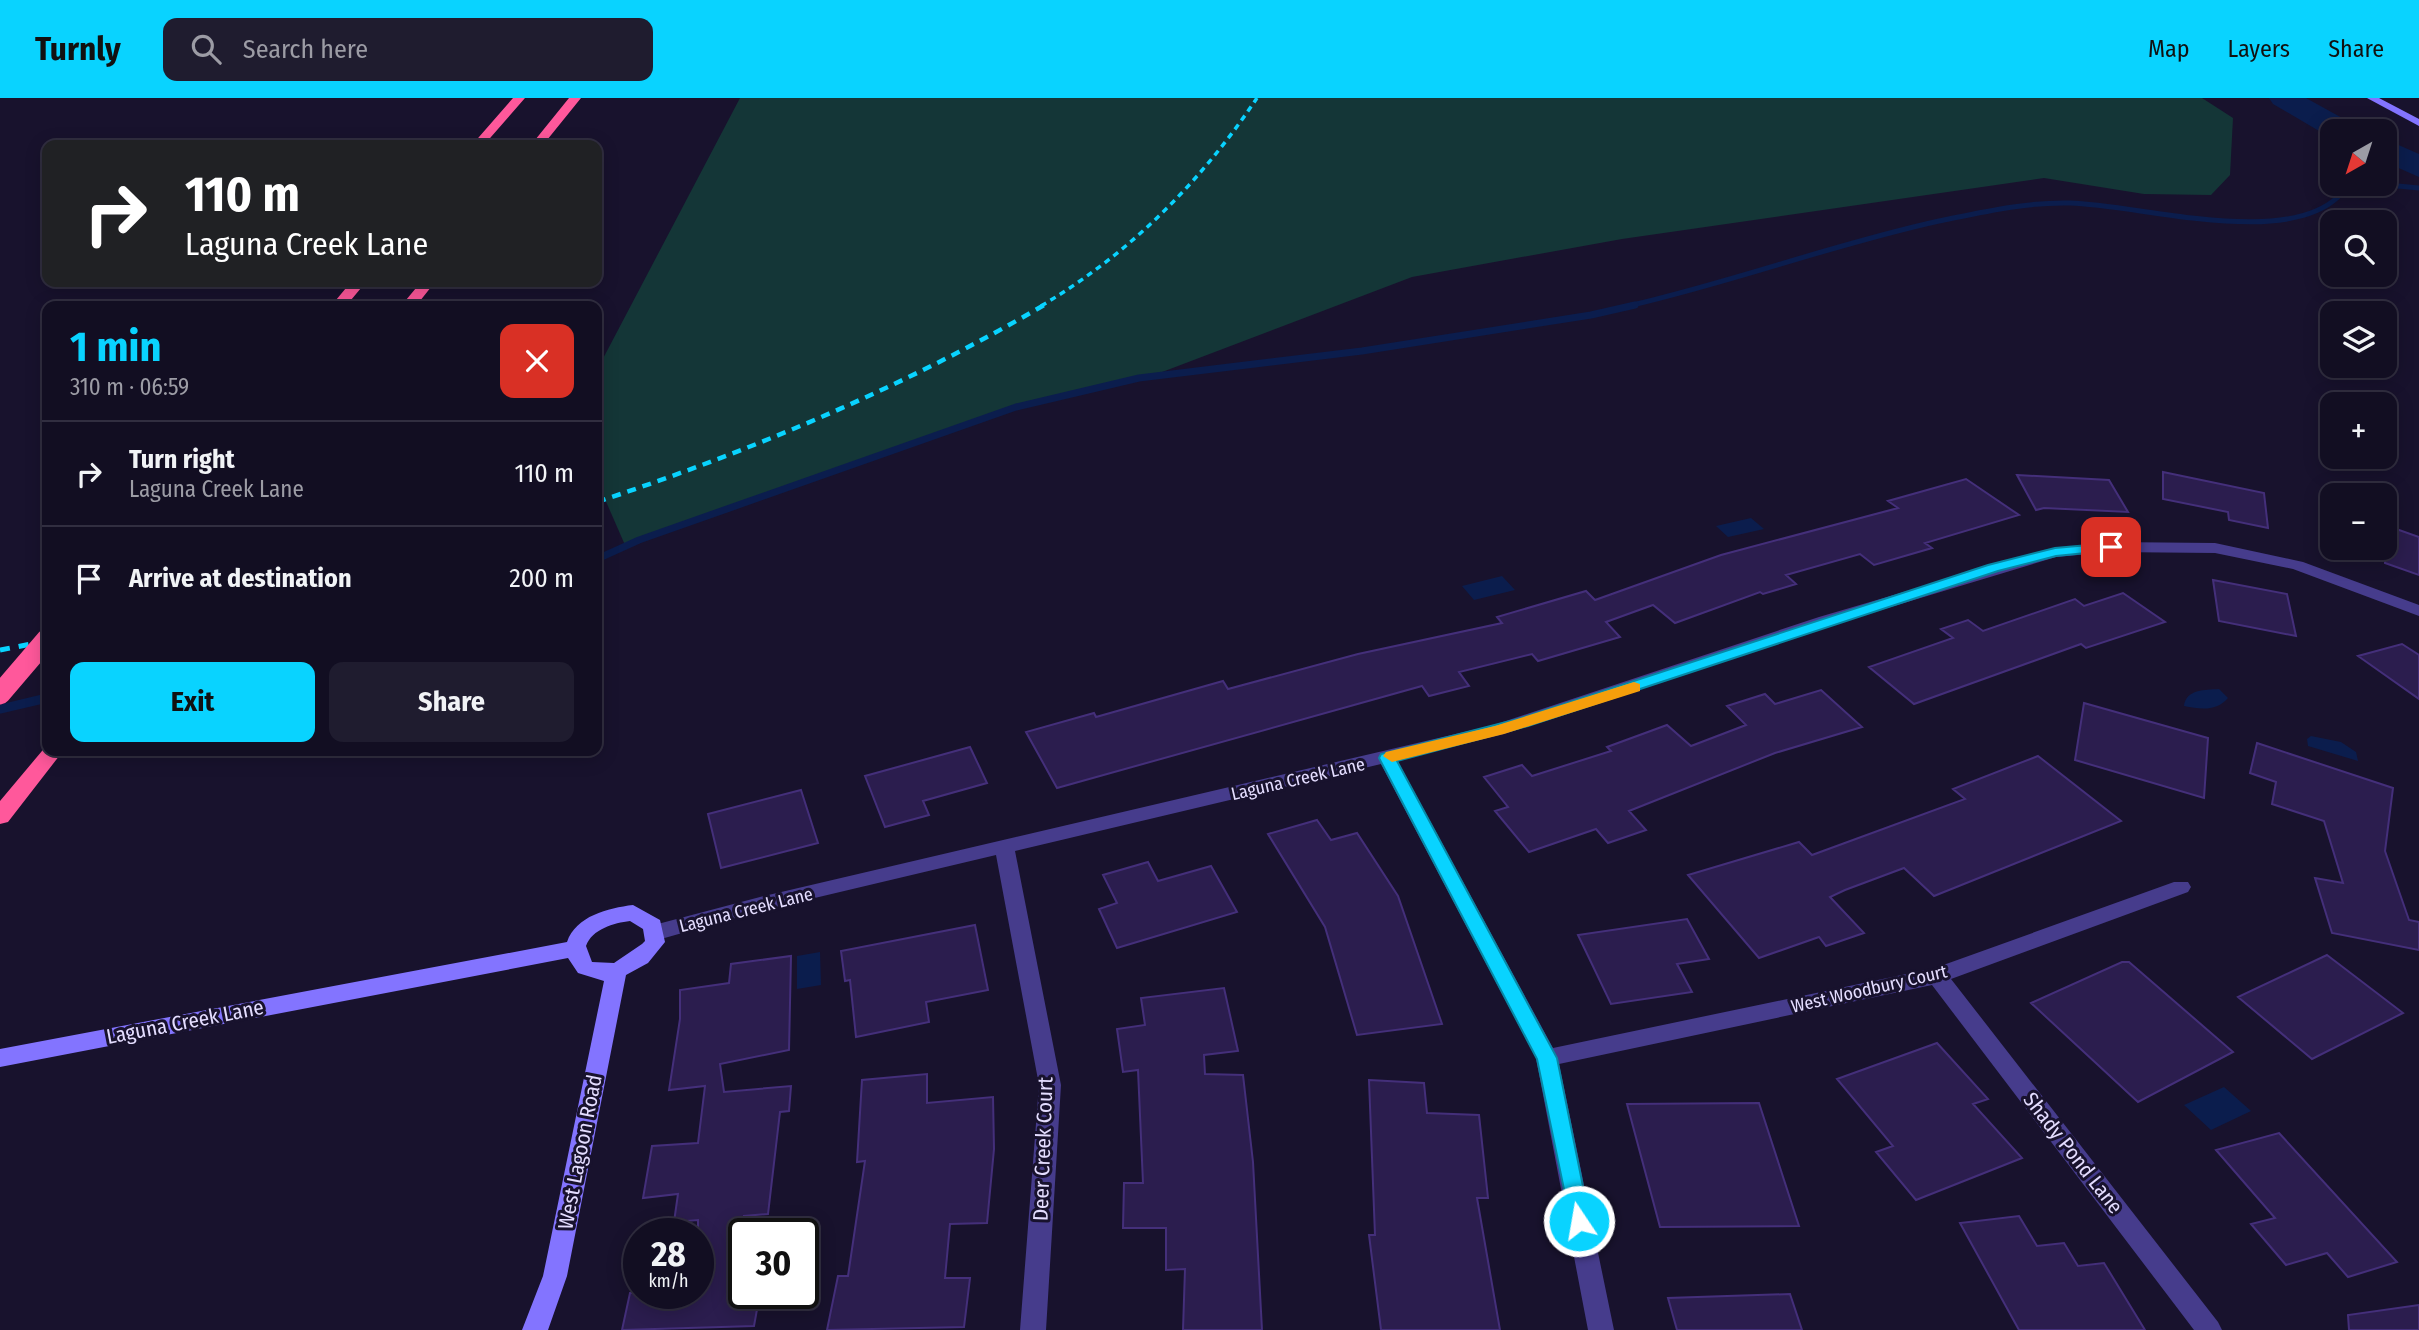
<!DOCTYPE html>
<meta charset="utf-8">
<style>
body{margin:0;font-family:"Fira Sans Condensed",sans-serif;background:#1f1c2f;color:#f1f3f6;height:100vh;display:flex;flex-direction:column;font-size:26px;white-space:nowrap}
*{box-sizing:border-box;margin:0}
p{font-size:23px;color:#9c9ca5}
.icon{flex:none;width:38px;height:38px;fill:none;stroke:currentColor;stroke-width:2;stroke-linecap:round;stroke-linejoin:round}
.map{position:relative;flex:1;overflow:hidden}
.side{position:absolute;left:42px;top:203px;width:560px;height:455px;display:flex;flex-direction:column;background:#120e22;border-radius:14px;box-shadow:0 4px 18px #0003,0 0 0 2px #312e40}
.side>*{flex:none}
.guide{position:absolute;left:42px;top:42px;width:560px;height:147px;border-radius:14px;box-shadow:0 4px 18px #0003,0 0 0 2px #312e40;background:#202124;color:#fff;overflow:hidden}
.needle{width:46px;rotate:219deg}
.fabs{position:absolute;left:2320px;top:21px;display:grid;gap:14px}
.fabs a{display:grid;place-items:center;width:77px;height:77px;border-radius:14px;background:#120e22;box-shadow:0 4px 18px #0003,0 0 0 2px #312e40;font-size:35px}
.speed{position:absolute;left:623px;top:1120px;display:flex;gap:14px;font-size:35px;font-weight:700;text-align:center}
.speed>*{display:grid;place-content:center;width:91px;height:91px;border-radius:50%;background:#120e22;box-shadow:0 4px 18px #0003,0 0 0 2px #312e40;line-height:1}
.speed small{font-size:18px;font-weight:400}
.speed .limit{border:4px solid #111;border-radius:10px;background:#fff;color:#111}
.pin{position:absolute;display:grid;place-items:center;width:60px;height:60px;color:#fff;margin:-30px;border-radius:14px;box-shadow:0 4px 10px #0006}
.me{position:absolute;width:77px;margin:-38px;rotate:348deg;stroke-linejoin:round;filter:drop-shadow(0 0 5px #0008)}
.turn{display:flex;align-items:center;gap:24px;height:147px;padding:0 28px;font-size:32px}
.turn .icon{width:91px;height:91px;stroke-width:2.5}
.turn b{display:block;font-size:49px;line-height:60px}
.round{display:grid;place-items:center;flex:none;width:74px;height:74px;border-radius:14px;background:#1f1c2f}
.head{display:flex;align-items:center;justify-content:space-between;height:119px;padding:0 28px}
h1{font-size:42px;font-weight:700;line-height:52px;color:#09d3ff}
.cta{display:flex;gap:14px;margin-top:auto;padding:14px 28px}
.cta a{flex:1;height:80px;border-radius:14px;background:#09d3ff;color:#111;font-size:28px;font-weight:700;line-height:80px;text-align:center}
.cta a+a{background:#1f1c2f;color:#f1f3f6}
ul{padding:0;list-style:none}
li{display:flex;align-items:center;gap:21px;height:105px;padding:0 28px;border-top:2px solid #312e40}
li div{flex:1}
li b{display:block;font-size:26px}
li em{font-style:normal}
header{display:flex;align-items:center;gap:42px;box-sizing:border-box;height:98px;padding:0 35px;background:#09d3ff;color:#111}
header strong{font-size:33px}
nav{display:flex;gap:38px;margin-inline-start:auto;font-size:24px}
.search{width:490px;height:63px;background:#1f1c2f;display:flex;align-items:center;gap:18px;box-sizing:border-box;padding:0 24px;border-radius:14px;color:#9c9ca5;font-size:26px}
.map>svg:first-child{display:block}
.green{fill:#143637}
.water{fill:#0b1d4d}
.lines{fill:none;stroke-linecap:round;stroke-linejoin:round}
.stream-far2{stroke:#0b1d4d;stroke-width:5}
.stream-far1{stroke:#0b1d4d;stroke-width:7}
.stream{stroke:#0b1d4d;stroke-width:9}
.river{fill:#0b1d4d;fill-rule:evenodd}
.building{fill:#2b1d4e;stroke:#442f7a;stroke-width:2}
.street{fill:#463c8c;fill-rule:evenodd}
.secondary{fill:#8374ff;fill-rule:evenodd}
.highway{fill:#ff589b;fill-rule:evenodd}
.rail-far2{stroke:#09d3ff;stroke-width:3.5;stroke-dasharray:6 5;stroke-linecap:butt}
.rail-far1{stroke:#09d3ff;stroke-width:4.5;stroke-dasharray:9 7;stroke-linecap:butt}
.rail{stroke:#09d3ff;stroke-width:5;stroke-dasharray:10 9;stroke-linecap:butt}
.highway-bridge{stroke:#ff589b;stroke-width:21}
.route{fill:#09d3ff;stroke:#0689a6;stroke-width:2}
.slow{fill:#f59e0b}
.labels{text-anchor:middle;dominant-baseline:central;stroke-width:6;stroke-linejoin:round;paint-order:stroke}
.street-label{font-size:18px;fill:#e4ddff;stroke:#18122d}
.near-street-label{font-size:21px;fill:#e4ddff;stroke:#18122d}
</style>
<header>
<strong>Turnly</strong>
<div class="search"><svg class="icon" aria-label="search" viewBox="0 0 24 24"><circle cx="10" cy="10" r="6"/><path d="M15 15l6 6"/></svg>Search here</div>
<nav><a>Map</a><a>Layers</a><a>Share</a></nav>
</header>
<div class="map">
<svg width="2419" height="1232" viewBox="0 0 2419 1232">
<rect width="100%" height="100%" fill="#18122d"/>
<!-- green -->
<path class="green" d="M740,0H2202L2233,20L2230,77L2211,97L2144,96L2044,80L1622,141L1412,179L1149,279L1055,298L1016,309L625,447L597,383V272Z"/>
<!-- water -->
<path class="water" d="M1751,420L1764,431L1728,439L1716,428Z
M1502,478L1515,492L1474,502L1462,488Z
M2219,591L2228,600C2216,614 2200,611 2184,608C2186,591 2205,592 2219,591Z
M2311,638L2341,644L2356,654L2358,663L2308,648L2307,641Z
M820,854L821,887L797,891V858Z
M2224,989L2251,1013L2211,1032L2184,1007Z"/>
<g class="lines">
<!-- stream-far2 -->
<path class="stream-far2" d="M2377,86L2419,90
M1628,208C1733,184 1834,146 1939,123C1983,114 2025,104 2070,105C2142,107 2283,150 2338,99L2333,81"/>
<!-- stream-far1 -->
<path class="stream-far1" d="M597,461L639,442L1016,309L1139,280L1362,253L1591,217L1635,207"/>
<!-- stream -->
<path class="stream" d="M0,611L47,600"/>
<!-- river -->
<path class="river" d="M2269,0H2306L2353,26L2358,33H2333L2331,40L2273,6Z
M2385,41L2419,56V79L2385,64Z"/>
</g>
<!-- building -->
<path class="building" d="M2163,374L2264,395L2268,430L2229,422L2228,414L2163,401Z
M2017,377L2109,382L2128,414L2044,410L2036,412Z
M1966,381L2019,417L1925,445L1932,450L1874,467L1860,456L1786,477L1796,486L1763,496L1760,494L1675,525L1653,507L1606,524L1620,539L1538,563L1532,556L1459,574L1469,588L1429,598L1422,588L1057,690L1026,634L1094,615L1096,619L1223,583L1228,591L1358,556L1502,525L1497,519L1586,493L1595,502L1721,457L1898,410L1888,403Z
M2385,427L2419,439V477L2385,465Z
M2213,482L2287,496L2296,538L2219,523Z
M2123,495L2165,524L2086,550L2081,546L1914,606L1869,569L1953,540L1941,531L1968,522L1983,533L2075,501L2084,508Z
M2402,546L2419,557V601L2358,558Z
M1821,592L1862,629L1775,655L1629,713L1646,732L1608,745L1596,731L1529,754L1495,713L1508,709L1484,679L1522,667L1532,678L1611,653L1607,649L1667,627L1691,648L1746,627L1727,608L1765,596L1775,606Z
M2084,605L2208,640L2204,700L2075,662Z
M2257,645L2393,690L2385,753L2409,822L2419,824V852L2332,835L2315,780L2343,785L2324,723L2272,706L2276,684L2250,675Z
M970,649L987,685L923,703L929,717L885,729L865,678Z
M2038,658L2121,723L1934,798L1904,770L1845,792L1830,799L1864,835L1826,848L1819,839L1759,860L1688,777L1799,744L1812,757L1965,701L1953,691Z
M801,692L818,745L721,770L708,716Z
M1317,722L1331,742L1357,735L1398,798L1442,926L1357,937L1325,829L1268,736Z
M1148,764L1158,783L1211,768L1237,814L1117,850L1099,811L1117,805L1103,777Z
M1687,821L1709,861L1677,866L1692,894L1611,906L1578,837Z
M975,827L988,892L926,904L929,924L856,939L850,882L845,883L841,853Z
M2327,857L2403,915L2312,961L2238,899Z
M791,858L789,952L720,966L724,994L791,988L789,1013L780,1014L768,1116L744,1118V1195H760L754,1228L622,1232L630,1195H698V1122L674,1124L678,1096L643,1100L652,1048L698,1045L705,988L669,992L680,921V892L729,885L731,866Z
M2122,864H2129L2233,954L2138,1004L2031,905Z
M1224,890L1238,953L1204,957L1205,976L1243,977L1253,1064L1262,1232H1183L1185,1171L1166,1172V1130H1123L1124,1085H1143L1138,972L1123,974L1117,931L1145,927L1141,900Z
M1937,945L1988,1001L1973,1006L2022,1060L1916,1102L1876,1054L1893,1048L1837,981Z
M927,976V1005L993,999L994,1051L987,1125L950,1126L945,1180H970L964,1229L827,1232L838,1178H848L865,1063L857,1064L862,982Z
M1369,982L1424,985L1427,1015L1479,1017L1488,1100H1477L1500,1232H1381L1369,1137H1375Z
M1759,1005L1799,1128L1660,1129L1627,1006Z
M2279,1035L2397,1164L2348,1179L2327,1155L2286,1167L2251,1126L2275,1120L2216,1052Z
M2019,1118L2037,1148L2064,1145L2078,1168L2104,1165L2145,1232H2019L1960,1125Z
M1790,1196L1802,1232H1677L1668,1200Z
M2419,1207V1232H2349L2348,1217Z"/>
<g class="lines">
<!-- street -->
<path class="street" d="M2111,444L2215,445L2303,464L2419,507V518L2293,471L2215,455L2111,454L2056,459L1831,527L1504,636L1397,662L1553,950L1935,870L2174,784H2188L2191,789L2188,794L1951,881L2218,1224L2222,1232H2194L1932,887L1559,966L1614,1232H1588L1536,960L1381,666L1015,753L1061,987L1046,1232H1020L1039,987L996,757L760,813L654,843L647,840L644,835L647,830L654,827L760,799L1494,627L1819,519L2050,451Z"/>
<!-- secondary -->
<path class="secondary" d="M2367,0H2379L2419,21V28Z
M633,807L660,822L665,844L648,865L626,877L567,1178L548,1232H522L543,1178L604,883L578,875L568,860L0,969V951L567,844C576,818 608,810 633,807ZM630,823L643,831L645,843L642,846L614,865L592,864L586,848C592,831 614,825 630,823Z"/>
<!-- highway -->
<path class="highway" d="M513,0H525L484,47H472Z
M569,0H581L543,47H531Z
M351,184H366L346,208H331Z
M421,184H435L416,208H401Z
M47,647V653H63L8,724L0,726V703Z"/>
<!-- rail-far2 -->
<path class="rail-far2" d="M1041,208C1129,156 1200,85 1257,0"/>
<!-- rail-far1 -->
<path class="rail-far1" d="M597,404C753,352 902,290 1044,207"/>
<!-- rail -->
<path class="rail" d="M0,552L47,543"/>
<!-- highway-bridge -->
<path class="highway-bridge" d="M0,596L47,541"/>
</g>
<!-- route -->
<path class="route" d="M2111,445L2118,449L2116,452L2056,458L1998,473L1528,628L1397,663L1557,960L1590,1123L1587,1130L1579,1133L1572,1130L1537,961L1379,660L1381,656L1518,621L1988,467L2055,450Z"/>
<!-- slow -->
<path class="slow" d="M1634,584L1640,586V593L1504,636L1392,664L1383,658L1386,654L1495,628Z"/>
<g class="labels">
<!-- street labels -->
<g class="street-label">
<text transform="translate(1298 681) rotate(-13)">Laguna Creek Lane</text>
<text transform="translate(746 812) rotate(-14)">Laguna Creek Lane</text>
<text transform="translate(1869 891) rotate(-13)">West Woodbury Court</text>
</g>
<!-- near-street labels -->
<g class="near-street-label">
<text transform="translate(185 924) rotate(-11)">Laguna Creek Lane</text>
<text transform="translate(1043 1051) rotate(-88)">Deer Creek Court</text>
<text transform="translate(580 1054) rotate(-79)">West Lagoon Road</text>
<text transform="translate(2073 1055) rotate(52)">Shady Pond Lane</text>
</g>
</g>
</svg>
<div class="fabs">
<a><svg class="needle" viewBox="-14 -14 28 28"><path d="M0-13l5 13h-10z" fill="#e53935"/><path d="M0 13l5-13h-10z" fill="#9c9ca5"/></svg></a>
<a><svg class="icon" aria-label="search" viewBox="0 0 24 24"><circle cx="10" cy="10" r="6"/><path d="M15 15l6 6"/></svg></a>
<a><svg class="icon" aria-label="layers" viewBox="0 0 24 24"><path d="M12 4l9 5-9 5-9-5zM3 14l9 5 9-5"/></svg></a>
<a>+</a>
<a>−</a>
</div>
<div class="speed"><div>28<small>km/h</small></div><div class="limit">30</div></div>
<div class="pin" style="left:2111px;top:449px;background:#d93025"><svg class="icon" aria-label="arrive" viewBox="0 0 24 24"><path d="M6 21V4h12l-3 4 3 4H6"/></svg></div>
<svg class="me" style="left:1579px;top:1123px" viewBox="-20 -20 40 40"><circle r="17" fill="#09d3ff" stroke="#fff" stroke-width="3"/><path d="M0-11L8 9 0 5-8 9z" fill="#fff"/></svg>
<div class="guide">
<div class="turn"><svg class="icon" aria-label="right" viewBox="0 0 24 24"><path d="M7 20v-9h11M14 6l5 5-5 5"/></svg><div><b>110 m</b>Laguna Creek Lane</div></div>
</div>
<section class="side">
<div class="head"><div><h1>1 min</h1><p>310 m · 06:59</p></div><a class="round" style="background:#d93025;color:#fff"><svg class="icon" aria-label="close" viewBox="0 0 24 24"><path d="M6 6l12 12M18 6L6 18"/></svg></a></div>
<ul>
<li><svg class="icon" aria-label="right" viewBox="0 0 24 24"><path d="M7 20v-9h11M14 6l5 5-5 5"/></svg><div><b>Turn right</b><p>Laguna Creek Lane</p></div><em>110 m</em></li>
<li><svg class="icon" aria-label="arrive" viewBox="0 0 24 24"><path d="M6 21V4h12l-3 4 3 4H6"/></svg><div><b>Arrive at destination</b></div><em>200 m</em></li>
</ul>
<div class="cta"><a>Exit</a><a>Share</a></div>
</section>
</div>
